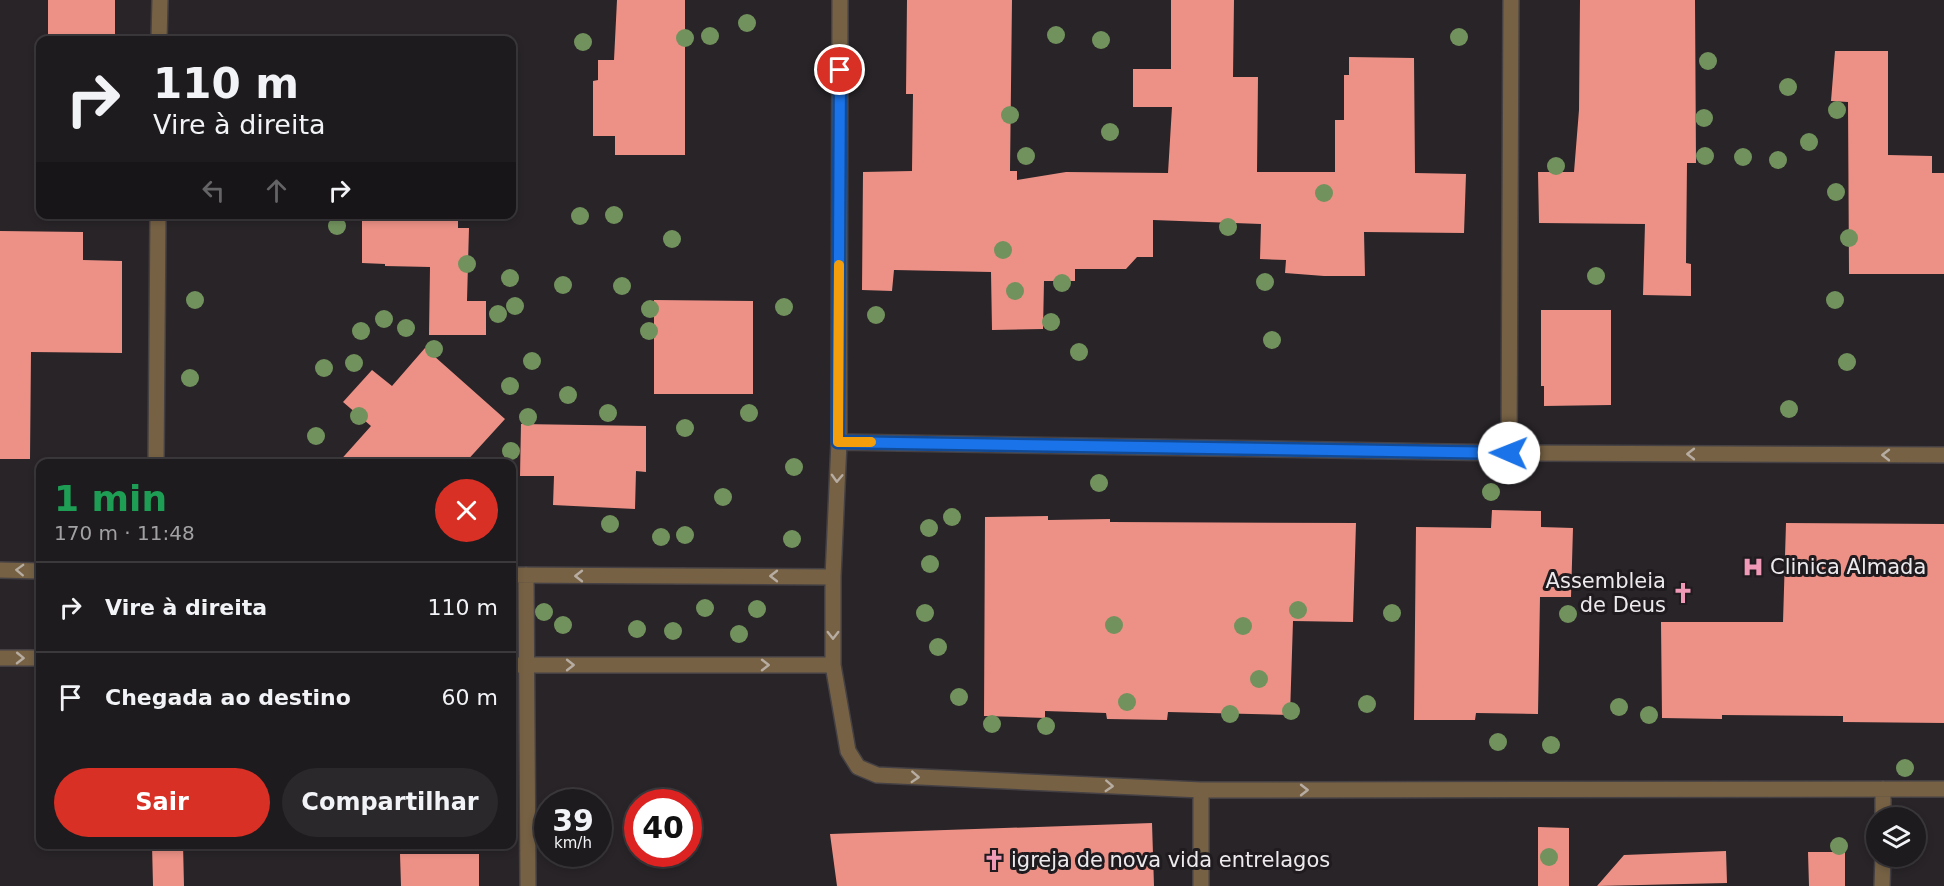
<!DOCTYPE html>
<html lang="pt">
<meta charset="utf-8">
<style>
body{margin:0;font-family:"DejaVu Sans",sans-serif;background:#2b282b;color:#f1f3f6;height:100vh;display:flex;flex-direction:column;font-size:22px;white-space:nowrap}
*{box-sizing:border-box;margin:0}
p{font-size:20px;color:#a1a1a4}
.icon{flex:none;width:33px;height:33px;fill:none;stroke:currentColor;stroke-width:2;stroke-linecap:round;stroke-linejoin:round}
.map{position:relative;flex:1;overflow:hidden}
.sheet{position:absolute;left:36px;top:459px;width:480px;height:390px;display:flex;flex-direction:column;background:#1e1b1e;border-radius:12px;box-shadow:0 3px 9px #0003,0 0 0 2px #3c393c}
.sheet>*{flex:none}
.guide{position:absolute;left:36px;top:36px;width:480px;height:183px;border-radius:12px;box-shadow:0 3px 9px #0003,0 0 0 2px #3c393c;background:#1e1b1e;color:#f1f3f6;overflow:hidden}
.fabs{position:absolute;left:1866px;top:807px;display:grid;gap:12px}
.fabs a{display:grid;place-items:center;width:60px;height:60px;border-radius:50%;background:#1e1b1e;box-shadow:0 3px 9px #0003,0 0 0 2px #3c393c;font-size:30px}
.speed{position:absolute;left:534px;top:789px;display:flex;gap:12px;font-size:30px;font-weight:700;text-align:center}
.speed>*{display:grid;place-content:center;width:78px;height:78px;border-radius:50%;background:#1e1b1e;box-shadow:0 3px 9px #0003,0 0 0 2px #3c393c;line-height:1}
.speed small{font-size:15px;font-weight:400}
.speed .limit{border:9px solid #d22;background:#fff;color:#111}
.pin{position:absolute;display:grid;place-items:center;width:51px;height:51px;color:#fff;margin:-26px;border:3px solid #fff;border-radius:50%;box-shadow:0 2px 6px #0007}
.me{position:absolute;width:66px;margin:-33px;rotate:271deg;stroke-linejoin:round;filter:drop-shadow(0 0 4px #0008)}
.turn{display:flex;align-items:center;gap:21px;height:126px;padding:0 18px;font-size:27px}
.turn .icon{width:78px;height:78px;stroke-width:2.5}
.turn b{display:block;font-size:42px;line-height:51px}
.lanes{display:flex;align-items:center;height:57px;padding:0 18px;background:#0003;justify-content:center;gap:30px;direction:ltr}
.lanes .off{opacity:.35}
.round{display:grid;place-items:center;flex:none;width:63px;height:63px;border-radius:32px;background:#2b282b}
.summary{display:flex;align-items:center;justify-content:space-between;height:102px;padding:0 18px}
h1{font-size:36px;font-weight:700;line-height:45px;color:#1e9e55}
.action{display:flex;gap:12px;margin-top:auto;padding:12px 18px}
.action a{flex:1;height:69px;border-radius:36px;background:#d93025;color:#fff;font-size:24px;font-weight:700;line-height:69px;text-align:center}
.action a+a{background:#2b282b;color:#f1f3f6}
ul{padding:0;list-style:none}
li{display:flex;align-items:center;gap:18px;height:90px;padding:0 18px;border-top:2px solid #3c393c}
li div{flex:1}
li b{display:block;font-size:22px}
li em{font-style:normal}
.map>svg:first-child{display:block}
.building{fill:#ed9186}
.lines{fill:none;stroke-linecap:round;stroke-linejoin:round}
.minor-casing{stroke:#444044;stroke-width:18}
.minor{stroke:#766144;stroke-width:15}
.tree{fill:#72925d}
.oneway{stroke:#b7aca1}
.route-casing{stroke:#114b97;stroke-width:15}
.route{stroke:#1a73e8;stroke-width:10}
.slow{stroke:#f59e0b;stroke-width:10}
.labels{text-anchor:middle;dominant-baseline:central;stroke-width:6;stroke-linejoin:round;paint-order:stroke}
.poi-label{font-size:21px;fill:#edeaed;stroke:#1f1b1f;text-anchor:start}
</style>
<div class="map">
<svg width="1944" height="886" viewBox="0 0 1944 886">
<rect width="100%" height="100%" fill="#282428"/>
<!-- building -->
<path class="building" d="M48,0H115V40H48Z
M617,0H685V155H615V136H593V81L598,80V60H614Z
M907,0H1012L1010,171H1017V180L1066,172L1168,173L1172,107H1133V69H1171V0H1234L1233,77H1258L1257,172H1335V120H1344V75H1349V57L1414,58L1415,173L1466,174L1464,233L1364,232L1365,276H1324L1285,273L1286,260L1260,259L1261,224L1153,220V257H1137L1126,269H1075V281H1044L1043,329L992,330L991,272L894,270L892,291L862,290L863,172L912,171L913,94H906Z
M1580,0H1695L1696,163H1687L1686,263L1691,264V296L1643,295L1645,224L1539,223L1538,172H1574L1579,110Z
M1835,51H1888V155L1932,156V173H1944V274H1849L1848,102L1831,101Z
M362,214H458V228H469L467,301H486V335H429L430,267L385,266V264L362,263Z
M0,231L83,232V260L122,261V353L31,352L30,459H0Z
M654,300L753,301V394H654Z
M1541,310H1611V405L1544,406V386H1541Z
M425,348L505,419L464,464H337L371,426L343,402L372,370L392,386Z
M521,424L646,426V472L636,471L635,509L553,505L554,476H520Z
M1492,510L1541,511V527L1573,528L1571,597H1540L1538,714L1476,713L1475,720H1414L1416,527L1491,528Z
M1048,516V520L1110,519V522L1356,523L1353,622L1293,621L1290,715L1168,712L1167,720L1107,719L1106,713L1045,711V718L984,716L985,517Z
M1786,523L1944,524V723L1843,722V716L1722,715V719L1662,718L1661,622H1783Z
M1152,823L1154,886H837L830,834Z
M1538,827L1569,828V886H1538Z
M152,844H183L184,886H153Z
M1726,851L1727,883L1597,886L1624,855Z
M1808,852H1845V886H1809Z
M400,854H479V886H401Z"/>
<g class="lines">
<defs>
<path id="minor" d="M159,40L160,0
M839,442L840,0
M1509,453L1511,0
M1944,455L1509,453L839,442L833,577V665L848,751L858,767L877,775L1201,790L1944,789
M156,464L158,214
M0,570L40,571
M512,575L833,577
M526,575L528,886
M0,658H40
M512,665H833
M1201,790V886
M1883,818V789
M1882,886L1883,856"/>
</defs>
<!-- minor casing -->
<use href="#minor" class="minor-casing"/>
<!-- minor -->
<use href="#minor" class="minor"/>
</g>
<!-- trees -->
<g class="tree">
<circle cx="747" cy="23" r="9"/>
<circle cx="1056" cy="35" r="9"/>
<circle cx="710" cy="36" r="9"/>
<circle cx="1459" cy="37" r="9"/>
<circle cx="685" cy="38" r="9"/>
<circle cx="1101" cy="40" r="9"/>
<circle cx="583" cy="42" r="9"/>
<circle cx="1708" cy="61" r="9"/>
<circle cx="1788" cy="87" r="9"/>
<circle cx="1837" cy="110" r="9"/>
<circle cx="1010" cy="115" r="9"/>
<circle cx="1704" cy="118" r="9"/>
<circle cx="1110" cy="132" r="9"/>
<circle cx="1809" cy="142" r="9"/>
<circle cx="1026" cy="156" r="9"/>
<circle cx="1705" cy="156" r="9"/>
<circle cx="1743" cy="157" r="9"/>
<circle cx="1778" cy="160" r="9"/>
<circle cx="1556" cy="166" r="9"/>
<circle cx="1836" cy="192" r="9"/>
<circle cx="1324" cy="193" r="9"/>
<circle cx="614" cy="215" r="9"/>
<circle cx="580" cy="216" r="9"/>
<circle cx="337" cy="226" r="9"/>
<circle cx="1228" cy="227" r="9"/>
<circle cx="1849" cy="238" r="9"/>
<circle cx="672" cy="239" r="9"/>
<circle cx="1003" cy="250" r="9"/>
<circle cx="467" cy="264" r="9"/>
<circle cx="1596" cy="276" r="9"/>
<circle cx="510" cy="278" r="9"/>
<circle cx="1265" cy="282" r="9"/>
<circle cx="1062" cy="283" r="9"/>
<circle cx="563" cy="285" r="9"/>
<circle cx="622" cy="286" r="9"/>
<circle cx="1015" cy="291" r="9"/>
<circle cx="195" cy="300" r="9"/>
<circle cx="1835" cy="300" r="9"/>
<circle cx="515" cy="306" r="9"/>
<circle cx="784" cy="307" r="9"/>
<circle cx="650" cy="309" r="9"/>
<circle cx="498" cy="314" r="9"/>
<circle cx="876" cy="315" r="9"/>
<circle cx="384" cy="319" r="9"/>
<circle cx="1051" cy="322" r="9"/>
<circle cx="406" cy="328" r="9"/>
<circle cx="361" cy="331" r="9"/>
<circle cx="649" cy="331" r="9"/>
<circle cx="1272" cy="340" r="9"/>
<circle cx="434" cy="349" r="9"/>
<circle cx="1079" cy="352" r="9"/>
<circle cx="532" cy="361" r="9"/>
<circle cx="1847" cy="362" r="9"/>
<circle cx="354" cy="363" r="9"/>
<circle cx="324" cy="368" r="9"/>
<circle cx="190" cy="378" r="9"/>
<circle cx="510" cy="386" r="9"/>
<circle cx="568" cy="395" r="9"/>
<circle cx="1789" cy="409" r="9"/>
<circle cx="608" cy="413" r="9"/>
<circle cx="749" cy="413" r="9"/>
<circle cx="359" cy="416" r="9"/>
<circle cx="528" cy="417" r="9"/>
<circle cx="685" cy="428" r="9"/>
<circle cx="316" cy="436" r="9"/>
<circle cx="511" cy="451" r="9"/>
<circle cx="794" cy="467" r="9"/>
<circle cx="1099" cy="483" r="9"/>
<circle cx="1491" cy="492" r="9"/>
<circle cx="723" cy="497" r="9"/>
<circle cx="952" cy="517" r="9"/>
<circle cx="610" cy="524" r="9"/>
<circle cx="929" cy="528" r="9"/>
<circle cx="685" cy="535" r="9"/>
<circle cx="661" cy="537" r="9"/>
<circle cx="792" cy="539" r="9"/>
<circle cx="930" cy="564" r="9"/>
<circle cx="705" cy="608" r="9"/>
<circle cx="757" cy="609" r="9"/>
<circle cx="1298" cy="610" r="9"/>
<circle cx="544" cy="612" r="9"/>
<circle cx="925" cy="613" r="9"/>
<circle cx="1392" cy="613" r="9"/>
<circle cx="1568" cy="614" r="9"/>
<circle cx="563" cy="625" r="9"/>
<circle cx="1114" cy="625" r="9"/>
<circle cx="1243" cy="626" r="9"/>
<circle cx="637" cy="629" r="9"/>
<circle cx="673" cy="631" r="9"/>
<circle cx="739" cy="634" r="9"/>
<circle cx="938" cy="647" r="9"/>
<circle cx="1259" cy="679" r="9"/>
<circle cx="959" cy="697" r="9"/>
<circle cx="1127" cy="702" r="9"/>
<circle cx="1367" cy="704" r="9"/>
<circle cx="1619" cy="707" r="9"/>
<circle cx="1291" cy="711" r="9"/>
<circle cx="1230" cy="714" r="9"/>
<circle cx="1649" cy="715" r="9"/>
<circle cx="992" cy="724" r="9"/>
<circle cx="1046" cy="726" r="9"/>
<circle cx="1498" cy="742" r="9"/>
<circle cx="1551" cy="745" r="9"/>
<circle cx="1905" cy="768" r="9"/>
<circle cx="1839" cy="846" r="9"/>
<circle cx="1549" cy="857" r="9"/>
</g>
<!-- one-way arrows -->
<defs><path id="oneway-chevron" d="M-2-3.5L2.5 0L-2 3.5" fill="none" stroke-width="1.6" stroke-linecap="round" stroke-linejoin="round" transform="scale(1.5)"/></defs>
<g class="oneway">
<use href="#oneway-chevron" transform="translate(1691 454) rotate(-180)"/>
<use href="#oneway-chevron" transform="translate(1886 455) rotate(-180)"/>
<use href="#oneway-chevron" transform="translate(837 478) rotate(92)"/>
<use href="#oneway-chevron" transform="translate(20 570) rotate(-178)"/>
<use href="#oneway-chevron" transform="translate(579 576) rotate(-180)"/>
<use href="#oneway-chevron" transform="translate(774 576) rotate(-180)"/>
<use href="#oneway-chevron" transform="translate(833 635) rotate(90)"/>
<use href="#oneway-chevron" transform="translate(20 658) rotate(1)"/>
<use href="#oneway-chevron" transform="translate(570 665)"/>
<use href="#oneway-chevron" transform="translate(765 665)"/>
<use href="#oneway-chevron" transform="translate(915 777) rotate(3)"/>
<use href="#oneway-chevron" transform="translate(1109 786) rotate(3)"/>
<use href="#oneway-chevron" transform="translate(1304 790)"/>
</g>
<g class="lines">
<defs>
<path id="route" d="M840,70L838,442L1509,453"/>
</defs>
<!-- route casing -->
<use href="#route" class="route-casing"/>
<!-- route -->
<use href="#route" class="route"/>
<!-- slow -->
<path class="slow" d="M839,265L838,442H871"/>
</g>
<!-- icons -->
<defs>
<symbol id="hospital-bare" viewBox="-9 -9 18 18"><path d="M-5-5h3v3.5h4V-5h3V5h-3V1.5h-4V5h-3Z" fill="#f09ab7" stroke="#1f1b1f" stroke-width="2.5" paint-order="stroke"/></symbol>
<symbol id="church-bare" viewBox="-9 -9 18 18"><path d="M-1.2-6h2.4v3.5h3.3v2.4h-3.3V6h-2.4V-.1h-3.3v-2.4h3.3Z" fill="#f09ab7" stroke="#1f1b1f" stroke-width="2.5" paint-order="stroke"/></symbol>
</defs>
<g fill-rule="evenodd">
<use href="#hospital-bare" x="1738" y="552" width="30" height="30"/>
<use href="#church-bare" x="1668" y="578" width="30" height="30"/>
<use href="#church-bare" x="979" y="845" width="30" height="30"/>
</g>
<g class="labels">
<!-- poi labels -->
<g class="poi-label">
<text x="1770" y="567">Clinica Almada</text>
<text x="1666" y="581" text-anchor="end">Assembleia<tspan x="1666" dy="24">de Deus</tspan></text>
<text x="1011" y="860">igreja de nova vida entrelagos</text>
</g>
</g>
</svg>
<div class="fabs">
<a><svg class="icon" aria-label="layers" viewBox="0 0 24 24"><path d="M12 4l9 5-9 5-9-5zM3 14l9 5 9-5"/></svg></a>
</div>
<div class="speed"><div>39<small>km/h</small></div><div class="limit">40</div></div>
<div class="pin" style="left:840px;top:70px;background:#d93025"><svg class="icon" aria-label="arrive" viewBox="0 0 24 24"><path d="M6 21V4h12l-3 4 3 4H6"/></svg></div>
<svg class="me" style="left:1509px;top:453px" viewBox="-20 -20 40 40"><circle r="19" fill="#fff"/><path d="M0-13L10 11 0 6-10 11z" fill="#1a73e8"/></svg>
<div class="guide">
<div class="turn"><svg class="icon" aria-label="right" viewBox="0 0 24 24"><path d="M7 20v-9h11M14 6l5 5-5 5"/></svg><div><b>110 m</b>Vire à direita</div></div>
<div class="lanes"><svg class="icon off" aria-label="left" viewBox="0 0 24 24"><path d="M17 20v-9H6M10 6l-5 5 5 5"/></svg><svg class="icon off" aria-label="ahead" viewBox="0 0 24 24"><path d="M12 20V5M6 11l6-6 6 6"/></svg><svg class="icon" aria-label="right" viewBox="0 0 24 24"><path d="M7 20v-9h11M14 6l5 5-5 5"/></svg></div>
</div>
<section class="sheet">
<div class="summary"><div><h1>1 min</h1><p>170 m · 11:48</p></div><a class="round" style="background:#d93025;color:#fff"><svg class="icon" aria-label="close" viewBox="0 0 24 24"><path d="M6 6l12 12M18 6L6 18"/></svg></a></div>
<ul>
<li><svg class="icon" aria-label="right" viewBox="0 0 24 24"><path d="M7 20v-9h11M14 6l5 5-5 5"/></svg><div><b>Vire à direita</b></div><em>110 m</em></li>
<li><svg class="icon" aria-label="arrive" viewBox="0 0 24 24"><path d="M6 21V4h12l-3 4 3 4H6"/></svg><div><b>Chegada ao destino</b></div><em>60 m</em></li>
</ul>
<div class="action"><a>Sair</a><a>Compartilhar</a></div>
</section>
</div>
